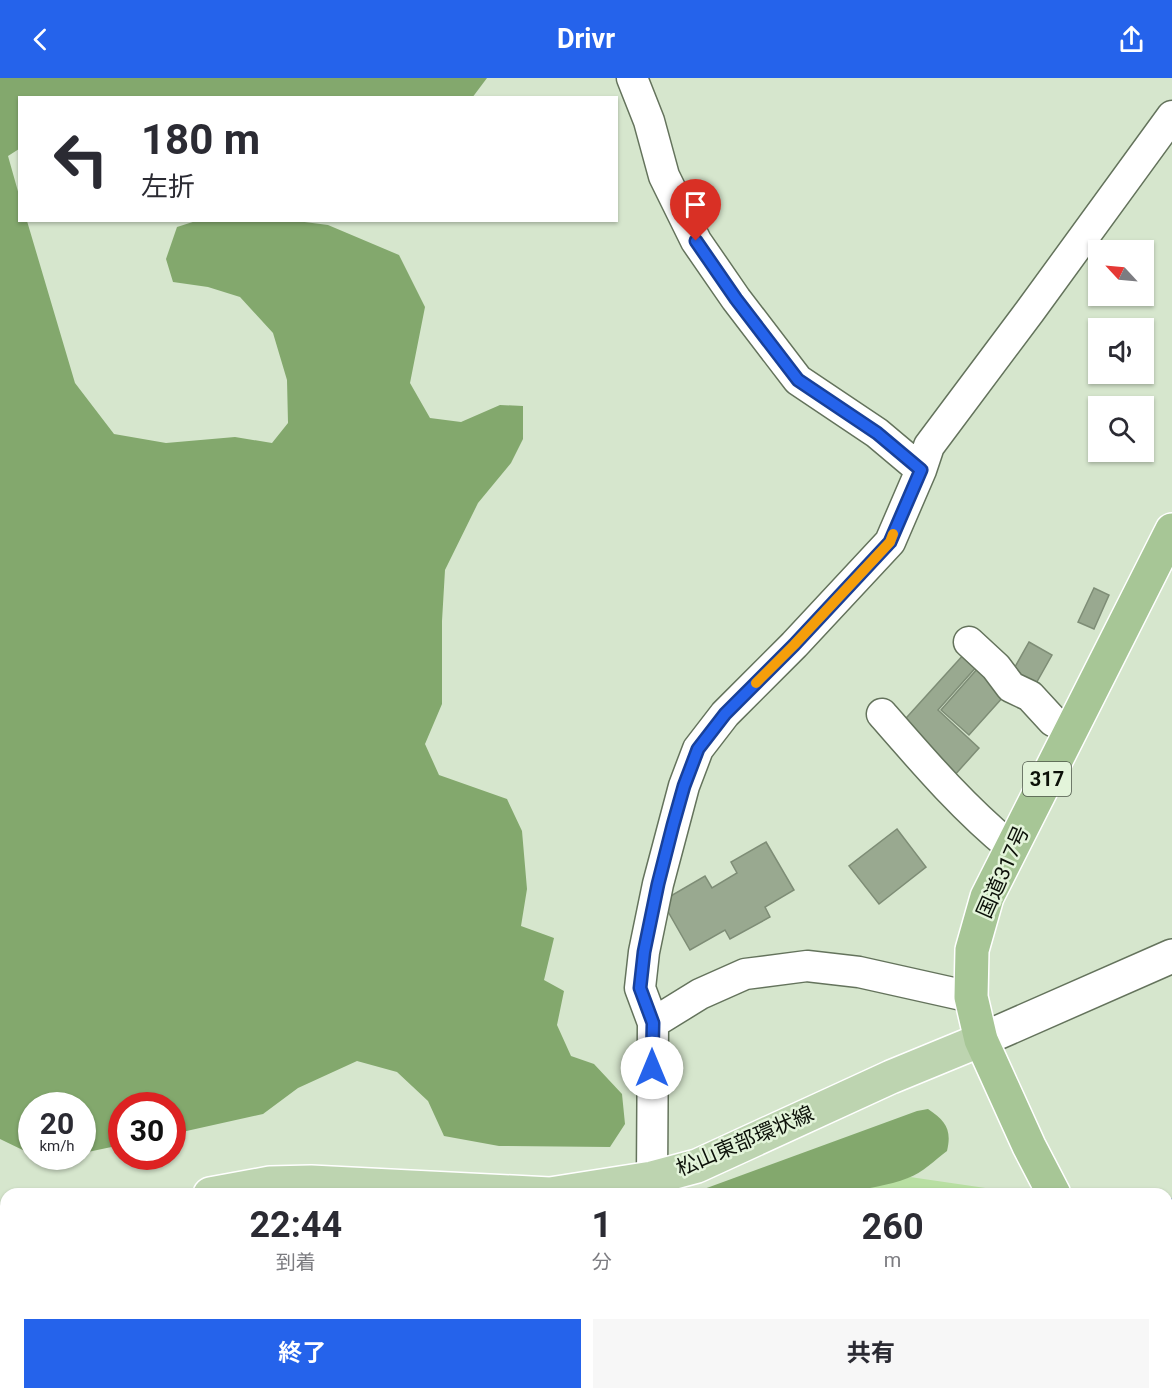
<!DOCTYPE html>
<html lang="ja">
<meta charset="utf-8">
<style>
body{margin:0;font-family:Roboto,"Noto Sans JP",sans-serif;background:#f7f7f7;color:#2b2b33;height:100vh;display:flex;flex-direction:column;font-size:22px;white-space:nowrap}
*{box-sizing:border-box;margin:0}
p{font-size:20px;color:#7c7c81}
.icon{flex:none;width:33px;height:33px;fill:none;stroke:currentColor;stroke-width:2;stroke-linecap:round;stroke-linejoin:round}
.map{position:relative;flex:1;overflow:hidden}
.sheet{position:absolute;left:0px;top:1110px;width:1173px;height:212px;display:flex;flex-direction:column;background:#fff;border-radius:18px 18px 0 0;box-shadow:0 2px 4px #0004}
.sheet>*{flex:none}
.top-card{position:absolute;left:18px;top:18px;width:600px;height:126px;border-radius:0px;box-shadow:0 2px 4px #0004;background:#fff;color:#2b2b33;overflow:hidden}
.needle{width:39px;rotate:296deg}
.buttons{position:absolute;left:1088px;top:162px;display:grid;gap:12px}
.buttons a{display:grid;place-items:center;width:66px;height:66px;border-radius:0px;background:#fff;box-shadow:0 2px 4px #0004;font-size:30px}
.speed{position:absolute;left:18px;top:1014px;display:flex;gap:12px;font-size:30px;font-weight:700;text-align:center}
.speed>*{display:grid;place-content:center;width:78px;height:78px;border-radius:50%;background:#fff;box-shadow:0 2px 4px #0004;line-height:1}
.speed small{font-size:15px;font-weight:400}
.speed .limit{border:9px solid #d22;background:#fff;color:#111}
.pin{position:absolute;display:grid;place-items:center;width:51px;height:51px;color:#fff;margin:-62px -26px;border-radius:50% 50% 50% 0;rotate:-45deg;box-shadow:0 0 6px #0007}
.pin .icon{rotate:45deg}
.me{position:absolute;width:66px;margin:-33px;rotate:0deg;stroke-linejoin:round;filter:drop-shadow(0 0 4px #0008)}
.turn{display:flex;align-items:center;gap:21px;height:126px;padding:0 24px;font-size:27px}
.turn .icon{width:78px;height:78px;stroke-width:2.5}
.turn b{display:block;font-size:42px;line-height:51px}
.eta{display:flex;justify-content:space-evenly;align-items:center;height:102px;text-align:center}
.eta b{font-size:36px;font-weight:700;line-height:42px}
.primary-button{display:flex;gap:12px;margin-top:auto;padding:12px 24px}
.primary-button a{flex:1;height:69px;border-radius:0px;background:#2563eb;color:#fff;font-size:24px;font-weight:700;line-height:69px;text-align:center}
.primary-button a+a{background:#f7f7f7;color:#2b2b33}
header{display:flex;justify-content:space-between;align-items:center;height:78px;padding:0 24px;background:#2563eb;color:#fff;font-size:27px;font-weight:700}
.map>svg:first-child{display:block}
.green{fill:#b8dfa2}
.forest{fill:#83a86d}
.water{fill:#7993ce}
.lines{fill:none;stroke-linecap:round;stroke-linejoin:round}
.river{stroke:#7993ce;stroke-width:46}
.building{fill:#99a990;stroke:#7e8d76;stroke-width:1.5}
.minor-casing{stroke:#64735c;stroke-width:33}
.tertiary-casing{stroke:#64735c;stroke-width:36}
.primary-casing{stroke:#fff;stroke-width:36}
.trunk-casing{stroke:#fff;stroke-width:36}
.path{stroke:#8a9683;stroke-width:4;stroke-dasharray:4.5 3;stroke-linecap:butt}
.minor{stroke:#fff;stroke-width:30}
.tertiary{stroke:#fff;stroke-width:33}
.primary{stroke:#bdd4b0;stroke-width:33}
.trunk{stroke:#a7c696;stroke-width:33}
.route-casing{stroke:#184099;stroke-width:15}
.route{stroke:#2563eb;stroke-width:10}
.slow{stroke:#f59e0b;stroke-width:10}
.labels{text-anchor:middle;dominant-baseline:central;stroke-width:5;stroke-linejoin:round;paint-order:stroke}
.shield{fill:#e3f4da;stroke:#4c5548;stroke-width:1.5}
.shield-label{font-size:20px;font-weight:bold;fill:#0c1109}
.street-label{font-size:21px;fill:#0c1109;stroke:#e3f4da}
</style>
<header><svg class="icon" aria-label="back" viewBox="0 0 24 24"><path d="M15 5l-7 7 7 7"/></svg>Drivr<svg class="icon" aria-label="share" viewBox="0 0 24 24"><path d="M12 15V3M7 8l5-5 5 5M5 13v7h14v-7"/></svg></header>
<div class="map">
<svg width="1172" height="1321" viewBox="0 0 1172 1321">
<rect width="100%" height="100%" fill="#d6e6cd"/>
<!-- green -->
<path class="green" d="M910,1099L1026,1116H848C868,1108 889,1106 910,1099Z
M716,1316H850L849,1321H715Z"/>
<!-- forest -->
<path class="forest" d="M0,0H487L472,20H20L19,71L8,78L19,117L20,142L27,143L75,305L114,356L166,365L235,359L272,365L288,345L287,302L273,255L240,219L208,209L173,204L166,181L177,149L199,142H289L328,147L399,177L425,229L410,305L430,340L461,344L500,327L523,328V361L511,385L478,425L445,492L442,543V626L425,666L439,697L507,721L522,753L527,811L521,848L554,860L544,902L564,913L557,947L571,978L594,986L622,1016L625,1046L610,1069L499,1068L444,1058L428,1023L397,994L357,983L298,1010L263,1036L173,1056L172,1028H122L121,1067L83,1075L82,1028H32L31,1076L0,1061Z
M928,1031C946,1043 952,1052 947,1073C935,1082 922,1095 908,1100C888,1108 867,1109 848,1116H700L704,1111L917,1033Z"/>
<!-- water -->
<path class="water" d="M1172,1120V1161H1167V1123Z"/>
<g class="lines">
<!-- river -->
<path class="river" d="M0,1294L6,1290
M752,1316L764,1321"/>
</g>
<!-- building -->
<path class="building" d="M1094,510L1109,517L1094,551L1078,544Z
M1029,564L1052,577L1034,609L1011,596Z
M965,575L978,587L938,632L979,670L953,699L898,649Z
M979,589L1004,618L969,657L941,632Z
M897,751L926,789L879,826L849,788Z
M766,764L794,812L765,829L770,839L730,861L725,852L690,872L662,823L705,798L712,810L737,795L731,784Z"/>
<g class="lines">
<defs>
<path id="minor" d="M632,0L649,43L664,98L696,163L736,221L798,302L877,355L921,392
M969,564L996,589L1011,609L1030,618L1053,643L1071,652
M882,636C923,683 963,730 1012,770
M653,945L700,916L745,896L807,888L859,894L971,919
M657,1116L652,1100L653,945L640,910L644,874L658,806L684,708L698,671L725,636L794,567L890,464L921,392L929,368L1030,233L1172,38
M1167,1222L1172,1219
M75,1316V1321
M318,1316L319,1321
M450,1316L455,1321
M685,1321L687,1316"/>
<path id="tertiary" d="M981,962L1172,878"/>
<path id="primary" d="M210,1116L270,1105L311,1104L550,1116L652,1100L697,1088L891,999L981,962
M0,1208L6,1205"/>
<path id="trunk" d="M1054,1116L1029,1068L981,962L971,919L972,872L987,819L1172,452
M1157,1316L1160,1321"/>
</defs>
<!-- minor casing -->
<use href="#minor" class="minor-casing"/>
<!-- tertiary casing -->
<use href="#tertiary" class="tertiary-casing"/>
<!-- primary casing -->
<use href="#primary" class="primary-casing"/>
<!-- trunk casing -->
<use href="#trunk" class="trunk-casing"/>
<!-- path -->
<path class="path" d="M1167,1184L1172,1183
M864,1321V1316"/>
<!-- minor -->
<use href="#minor" class="minor"/>
<!-- tertiary -->
<use href="#tertiary" class="tertiary"/>
<!-- primary -->
<use href="#primary" class="primary"/>
<!-- trunk -->
<use href="#trunk" class="trunk"/>
</g>
<g class="lines">
<defs>
<path id="route" d="M652,990L653,945L640,910L644,874L658,806L673,747L684,708L698,671L725,636L794,567L890,464L921,392L877,355L798,302L736,221L696,163"/>
</defs>
<!-- route casing -->
<use href="#route" class="route-casing"/>
<!-- route -->
<use href="#route" class="route"/>
<!-- slow -->
<path class="slow" d="M756,605L794,567L890,464L893,456"/>
</g>
<g class="labels">
<!-- shield labels -->
<rect class="shield" x="1023" y="684" width="48" height="34" rx="4.5"/>
<g class="shield-label">
<text x="1047" y="701">317</text>
</g>
<!-- street labels -->
<g class="street-label">
<text transform="translate(1003 794) rotate(-66)">国道317号</text>
<text transform="translate(745 1063) rotate(-23)">松山東部環状線</text>
</g>
</g>
</svg>
<div class="buttons">
<a><svg class="needle" viewBox="-14 -14 28 28"><path d="M0-13l5 13h-10z" fill="#e53935"/><path d="M0 13l5-13h-10z" fill="#7c7c81"/></svg></a>
<a><svg class="icon" aria-label="sound" viewBox="0 0 24 24"><path d="M4 9h4l5-4v14l-5-4H4zM17 9q2 3 0 6"/></svg></a>
<a><svg class="icon" aria-label="search" viewBox="0 0 24 24"><circle cx="10" cy="10" r="6"/><path d="M15 15l6 6"/></svg></a>
</div>
<div class="speed"><div>20<small>km/h</small></div><div class="limit">30</div></div>
<div class="pin" style="left:696px;top:163px;background:#d93025"><svg class="icon" aria-label="arrive" viewBox="0 0 24 24"><path d="M6 21V4h12l-3 4 3 4H6"/></svg></div>
<svg class="me" style="left:652px;top:990px" viewBox="-20 -20 40 40"><circle r="19" fill="#fff"/><path d="M0-13L10 11 0 6-10 11z" fill="#2563eb"/></svg>
<div class="top-card">
<div class="turn"><svg class="icon" aria-label="left" viewBox="0 0 24 24"><path d="M17 20v-9H6M10 6l-5 5 5 5"/></svg><div><b>180 m</b>左折</div></div>
</div>
<section class="sheet">
<div class="eta">
<div><b>22:44</b><p>到着</p></div>
<div><b>1</b><p>分</p></div>
<div><b>260</b><p>m</p></div>
</div>
<div class="primary-button"><a>終了</a><a>共有</a></div>
</section>
</div>
